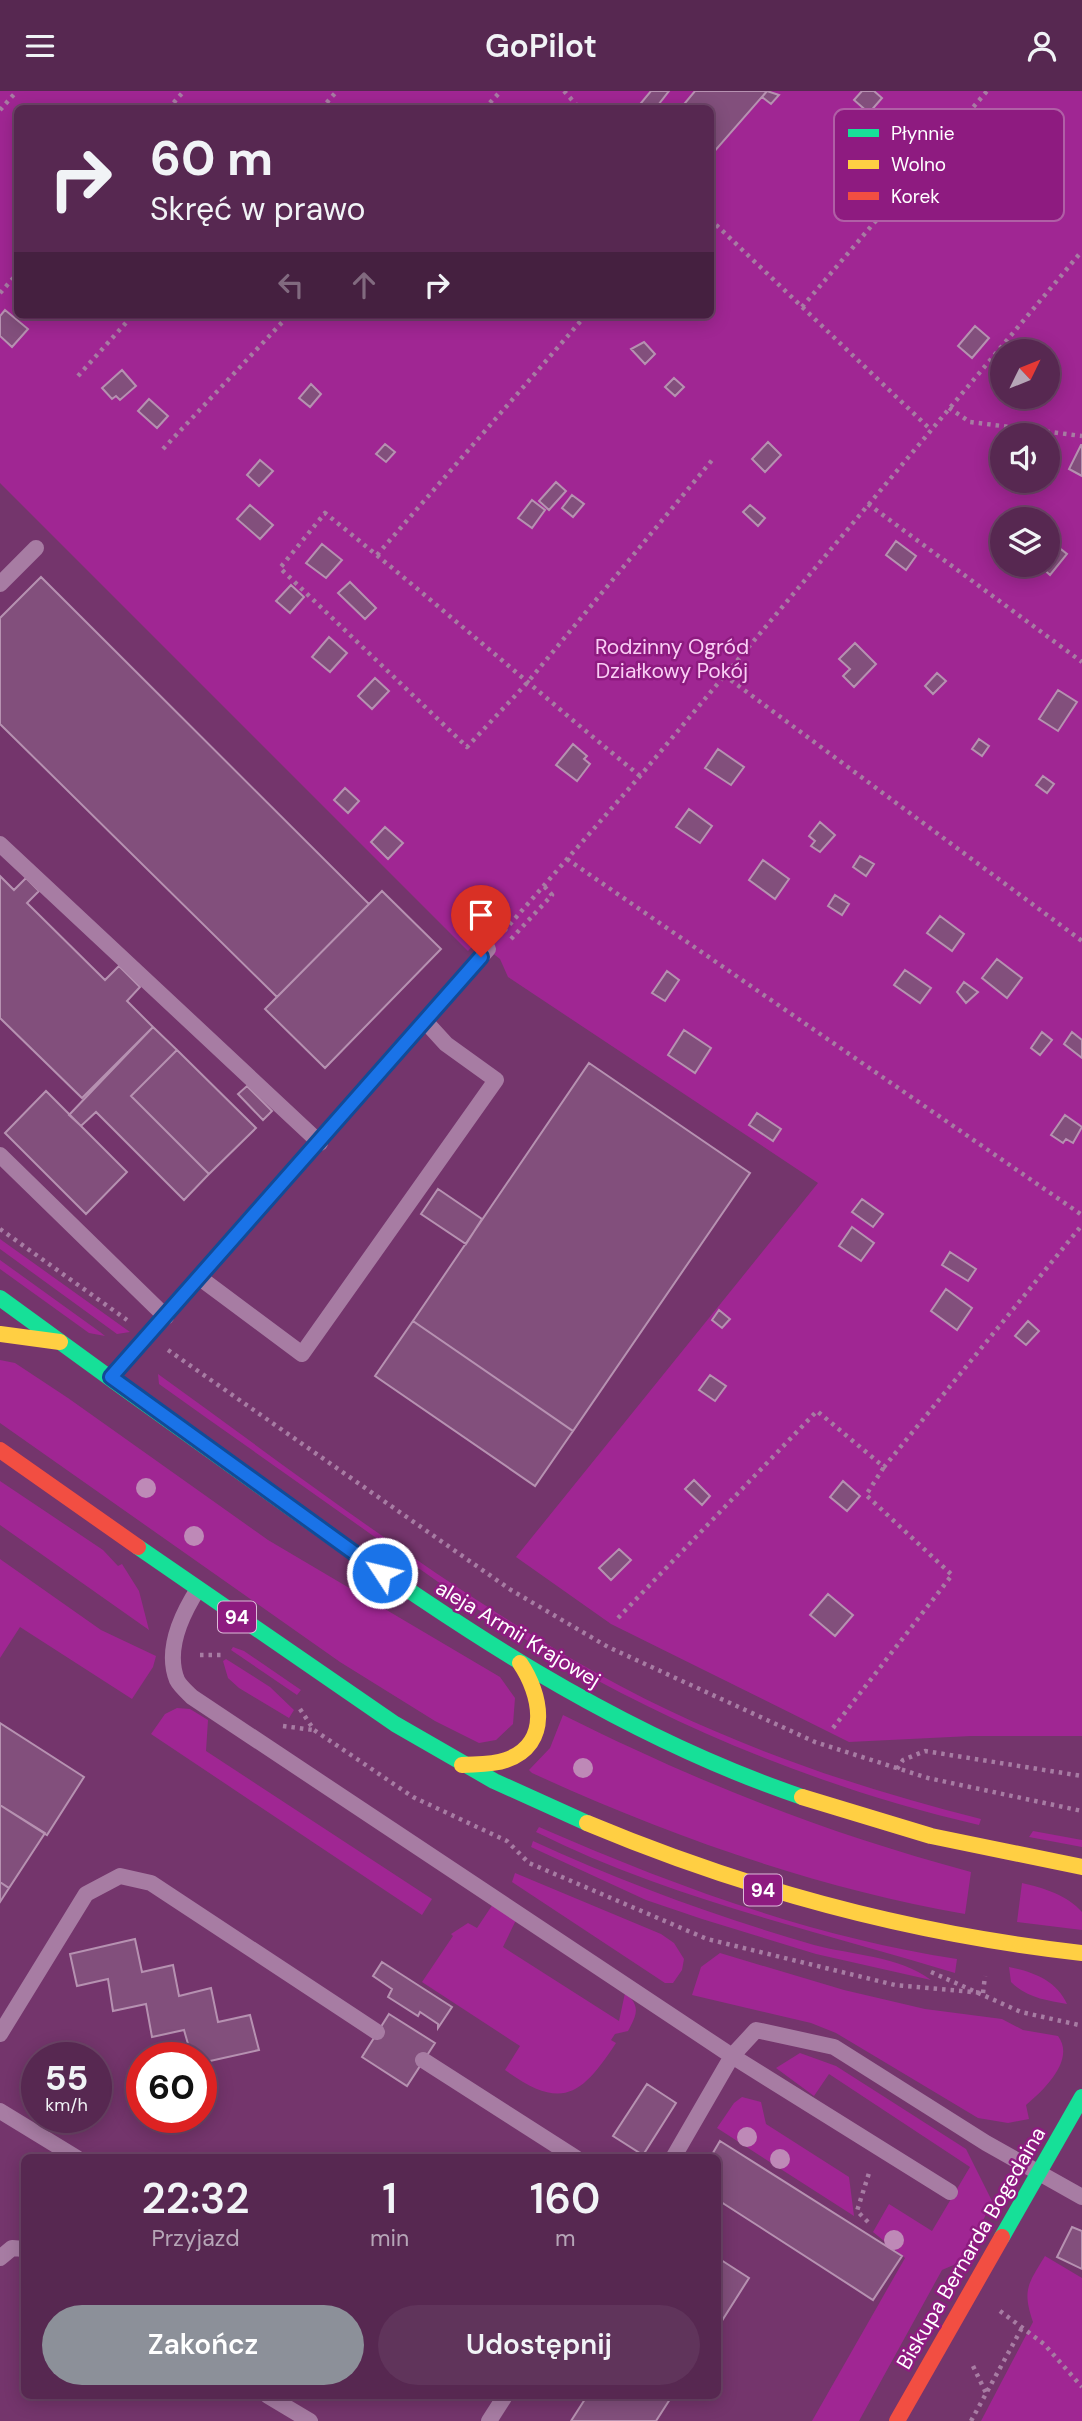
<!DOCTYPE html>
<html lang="pl">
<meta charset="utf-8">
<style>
body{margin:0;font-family:"DM Sans",sans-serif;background:#60345b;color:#f1f3f6;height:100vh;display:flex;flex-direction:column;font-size:26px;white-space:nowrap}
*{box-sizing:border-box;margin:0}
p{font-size:23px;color:#b6a6b7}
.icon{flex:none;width:38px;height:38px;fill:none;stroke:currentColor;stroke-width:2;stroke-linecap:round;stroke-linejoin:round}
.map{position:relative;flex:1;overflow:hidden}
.drawer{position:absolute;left:21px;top:2063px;width:700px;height:245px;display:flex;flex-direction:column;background:#572851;border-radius:10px;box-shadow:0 4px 18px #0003,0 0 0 2px #6d4468}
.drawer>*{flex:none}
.guide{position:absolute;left:14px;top:14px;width:700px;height:214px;border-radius:10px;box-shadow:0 4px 18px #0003,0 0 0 2px #6d4468;background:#572851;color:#f1f3f6;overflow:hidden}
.needle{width:46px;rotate:47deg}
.buttons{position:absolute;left:990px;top:248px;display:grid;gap:14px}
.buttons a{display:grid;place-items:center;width:70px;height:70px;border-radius:50%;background:#572851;box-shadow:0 4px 18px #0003,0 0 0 2px #6d4468;font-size:35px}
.speed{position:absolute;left:21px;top:1951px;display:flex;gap:14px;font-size:35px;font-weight:700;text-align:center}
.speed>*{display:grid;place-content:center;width:91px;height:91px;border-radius:50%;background:#572851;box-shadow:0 4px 18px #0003,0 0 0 2px #6d4468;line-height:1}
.speed small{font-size:18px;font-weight:400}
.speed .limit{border:10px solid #d22;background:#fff;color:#111}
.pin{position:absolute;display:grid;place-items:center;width:60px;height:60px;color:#fff;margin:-72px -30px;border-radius:50% 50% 50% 0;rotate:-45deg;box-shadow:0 0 7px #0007}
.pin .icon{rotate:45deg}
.me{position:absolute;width:77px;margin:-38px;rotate:305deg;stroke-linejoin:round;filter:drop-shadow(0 0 5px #0008)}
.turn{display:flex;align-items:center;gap:24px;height:147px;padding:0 21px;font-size:32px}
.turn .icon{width:91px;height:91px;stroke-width:2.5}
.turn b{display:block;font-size:49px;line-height:60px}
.lanes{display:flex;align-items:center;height:66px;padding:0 21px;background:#0003;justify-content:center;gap:35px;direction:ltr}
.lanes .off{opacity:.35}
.eta{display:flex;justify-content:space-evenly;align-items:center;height:119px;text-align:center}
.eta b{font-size:42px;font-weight:600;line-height:49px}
.cta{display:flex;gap:14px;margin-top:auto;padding:14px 21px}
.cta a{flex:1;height:80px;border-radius:42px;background:#8c9099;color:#fff;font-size:28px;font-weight:600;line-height:80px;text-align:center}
.cta a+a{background:#60345b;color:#f1f3f6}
header{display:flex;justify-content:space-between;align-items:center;height:91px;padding:0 21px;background:#572851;font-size:32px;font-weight:600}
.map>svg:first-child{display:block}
.green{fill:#a02693;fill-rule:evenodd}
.building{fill:#824f7c;stroke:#b691b1;stroke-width:2}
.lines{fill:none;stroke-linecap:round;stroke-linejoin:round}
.path{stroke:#a77ca3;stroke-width:4.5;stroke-dasharray:3.5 5;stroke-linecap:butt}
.lane{stroke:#a77ca3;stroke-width:16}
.fast{stroke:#16e098;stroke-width:16}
.slow{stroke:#ffcf43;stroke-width:16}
.jam{stroke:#f24e42;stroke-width:16}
.tree{fill:#be89b7}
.route-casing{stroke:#114b97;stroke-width:18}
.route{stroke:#1a73e8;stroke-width:12}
.labels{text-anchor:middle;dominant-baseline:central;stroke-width:5;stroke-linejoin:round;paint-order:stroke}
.shield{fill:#8e1b80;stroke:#ddbbd9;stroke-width:2}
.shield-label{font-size:19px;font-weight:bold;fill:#fff}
.park-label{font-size:21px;fill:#facef5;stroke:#8e1b80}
.street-label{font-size:21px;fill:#fff;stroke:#8e1b80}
.key{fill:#8e1b80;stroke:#b05fa6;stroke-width:2}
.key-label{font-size:19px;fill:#fff}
</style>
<header><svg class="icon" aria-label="menu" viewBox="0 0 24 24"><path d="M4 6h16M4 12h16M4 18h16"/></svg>GoPilot<svg class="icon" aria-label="person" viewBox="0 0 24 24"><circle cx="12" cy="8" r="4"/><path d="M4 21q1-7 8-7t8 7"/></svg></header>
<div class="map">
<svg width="1082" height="2330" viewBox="0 0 1082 2330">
<rect width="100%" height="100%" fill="#74356c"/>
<!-- green -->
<path class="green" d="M0,0H1082V1645H971L849,1651L611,1533L516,1466L818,1092L508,886L500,868L477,850L468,860L0,392ZM18,18H710V224H18ZM1003,261H1048V306H1003ZM1003,345H1048V390H1003ZM1003,429H1048V474H1003Z
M0,1148L130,1241L117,1243L0,1158Z
M0,1169L100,1241L105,1245L89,1242L0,1178Z
M0,1269L15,1272L68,1307L268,1449L500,1586L515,1607L513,1633L496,1649L479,1652L435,1630L340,1571L0,1332Z
M158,1283C295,1382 431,1486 577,1571C702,1644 841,1693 981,1728L979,1734C824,1698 675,1637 538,1556C483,1524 431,1486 379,1449C306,1397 232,1345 159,1293Z
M0,1390L103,1459L118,1475L122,1473L139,1500L149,1539L0,1434Z
M0,1468L101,1539L156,1565L153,1576L132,1608L20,1536L0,1567Z
M233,1556L244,1560L301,1599L297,1604L231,1559Z
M226,1568L270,1596L294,1619L289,1627L239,1597L228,1587L223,1570Z
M177,1617L190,1618L208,1629L206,1660L432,1808L422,1824L151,1643L165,1623Z
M563,1624C700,1692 822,1741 971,1781L965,1823C814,1796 672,1746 532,1682L529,1679L550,1657Z
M539,1736C672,1794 812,1846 957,1868L955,1882C815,1839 670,1808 536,1741Z
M1033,1740L1082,1749V1756L1029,1746Z
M533,1750C624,1792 718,1826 814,1854C852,1864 899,1865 931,1889L816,1863L702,1828L646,1809L531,1756Z
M515,1782L661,1843L674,1852L684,1868L682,1879L673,1892H665L512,1791Z
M1022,1792C1044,1797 1067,1804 1082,1821V1839L1017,1831Z
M493,1813L516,1829L503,1856L619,1930L625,1902C641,1915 637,1923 628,1940L615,1943L611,1949L616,1952C581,2005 562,2020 505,1979L520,1955L422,1891L453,1845L451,1843L468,1832L477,1837Z
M720,1862L844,1899L925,1918L1002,1928L1023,1939L1058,1945C1076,1969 1043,2000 1026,2014L1029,2028L1008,2032L978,2027L836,1942L811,1932L692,1904L701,1876Z
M1009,1876C1033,1881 1056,1889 1067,1913C1046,1909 1027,1907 1011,1891Z
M800,1962L836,1975L966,2058L992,2110L965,2169L942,2179L859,2330H812L905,2167L873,2141L889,2113L932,2140L970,2076L829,1983L814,2005L776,1977Z
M742,2006L761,2011L766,2033L849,2086L854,2125L717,2037L734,2012Z
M1045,2165L1082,2187V2330H981L1033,2231C1022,2199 1028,2193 1045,2165Z"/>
<!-- building -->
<path class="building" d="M651,0H669L655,18H636Z
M695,0H767L713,62L710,60V18H680Z
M767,0L779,4L771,13L762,6Z
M862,0H874L882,7L869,22L854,9Z
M5,219L28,238L12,256L0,245V225Z
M975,235L989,247L972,267L958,255Z
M644,251L655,263L645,273L631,258Z
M122,279L136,295L120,309L116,305L112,308L102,297Z
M674,287L684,296L675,305L665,296Z
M311,293L321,303L310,316L299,307Z
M149,308L168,325L157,337L138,320Z
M768,351L781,364L765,381L752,368Z
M385,353L395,361L386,371L376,363Z
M1081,354H1082V385L1069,378Z
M260,369L273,380L259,395L247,384Z
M556,391L566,400L549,419L539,410Z
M572,404L584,413L573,426L562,417Z
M532,409L545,419L532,437L518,427Z
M250,414L273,434L260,448L237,428Z
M750,414L765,427L758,435L743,421Z
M896,450L916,465L906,479L886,464Z
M322,453L342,469L326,487L306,472Z
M1057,455L1067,463L1050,484L1040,475L1048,474V466Z
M41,486L369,813L277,906L0,633V527Z
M350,491L376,517L365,528L338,502Z
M291,494L304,506L290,522L276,510Z
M329,546L347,562L330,581L312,566Z
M855,552L876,573L854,596L843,585L850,578L839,568Z
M937,582L946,590L933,603L925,595Z
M375,587L389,600L372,618L358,605Z
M1058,599L1077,611L1058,640L1039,628Z
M979,648L989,655L982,665L972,658Z
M573,653L587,665L584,668L590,673L577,690L556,674Z
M718,658L744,676L731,694L705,677Z
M1043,685L1054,693L1047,702L1036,694Z
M345,697L359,710L348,722L334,709Z
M689,718L712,735L700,752L676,736Z
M820,731L835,744L820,761L811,755L815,750L809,745Z
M385,736L403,752L388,768L371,751Z
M860,765L874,773L866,785L853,776Z
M763,769L789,788L775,808L749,789Z
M0,785L14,799L26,787L39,800L27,812L105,889L119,875L140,896L127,910L153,936L82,1007L0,927Z
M382,800L441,858L325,977L265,918Z
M835,804L849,813L842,824L828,815Z
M940,825L964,843L952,860L927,842Z
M997,868L1022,887L1007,907L982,887Z
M905,879L931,897L920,912L894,894Z
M667,880L679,889L665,910L652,902Z
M964,891L978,901L966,912L957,901Z
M153,936L177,959L131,1005L209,1083L184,1109L96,1021L81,1035L69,1024Z
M684,939L711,957L695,982L668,964Z
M1042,941L1052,949L1040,964L1031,957Z
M1072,941L1082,949V967L1064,953Z
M177,959L256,1037L209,1083L131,1005Z
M589,972L750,1082L573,1340L413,1230Z
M247,995L272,1020L263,1029L238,1003Z
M46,1000L127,1081L86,1123L5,1042Z
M757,1022L781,1038L773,1050L749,1034Z
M1065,1024L1082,1036L1073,1052L1066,1048L1063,1052L1051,1044Z
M438,1098L482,1128L466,1153L421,1123Z
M862,1108L883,1123L873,1136L852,1121Z
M852,1136L874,1152L861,1170L839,1155Z
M950,1161L976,1178L968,1190L942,1174Z
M946,1198L972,1217L957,1239L931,1220Z
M719,1219L730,1228L722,1237L712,1229Z
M413,1230L573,1340L535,1395L375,1285Z
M1028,1230L1039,1240L1026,1254L1015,1245Z
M710,1284L726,1295L715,1310L699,1299Z
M694,1389L710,1405L702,1414L685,1398Z
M843,1390L860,1405L847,1420L830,1406Z
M619,1458L631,1469L611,1489L599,1477Z
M828,1503L853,1524L835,1545L810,1524Z
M0,1632L84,1686L47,1744L0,1714Z
M0,1714L45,1742L9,1797L0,1791Z
M0,1791L9,1797L0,1811Z
M135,1848L142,1881L173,1874L179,1905L211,1897L218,1931L250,1924L259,1959L201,1972V1967H192L184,1939L152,1946L146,1913L113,1920L108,1888L77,1895L70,1863Z
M382,1871L452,1916L438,1937V1933L420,1921L418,1925L388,1906L392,1898L373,1885Z
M389,1923L435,1952L407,1995L362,1966Z
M647,1993L676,2012L643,2064L613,2045Z
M720,2050L902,2165L873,2209L718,2109V2067H710Z
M1072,2136L1082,2140V2178L1057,2166Z
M718,2167L749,2187L718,2236Z
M587,2305H672L656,2330H571Z"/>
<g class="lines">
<!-- path -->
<path class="path" d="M564,0L580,18
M168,18L184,0
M321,18L337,0
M484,18L501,0
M0,19L17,0
M710,128L931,339
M0,202L18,182
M802,216L987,0
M78,285L133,224
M949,317L970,331L1082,345
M163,358L289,224
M868,413L1082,571
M377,464L586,224
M724,584L1082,850
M640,685C534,598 432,508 325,422L280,477L467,656L527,592L713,368
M567,768L1082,1124
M504,840L640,685L1082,160
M511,848L552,804L544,795
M0,1138L127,1229
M168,1259L511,1499L608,1556L815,1651L928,1687L1082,1720
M618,1527L817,1320L884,1376L1082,1134
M200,1564H222
M300,1618L314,1639L413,1706L507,1750L529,1772L707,1848L895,1894L983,1902
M283,1635L313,1639
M833,1637L952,1484L866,1404L884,1376
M897,1678L903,1669L925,1660L1082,1685
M931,1881L1021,1921L1079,1934
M983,1902L985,1885
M868,2131L857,2120L869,2082
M1000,2220L1044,2253L1082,2296
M973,2275L986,2302
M971,2330L1023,2235"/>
<!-- lane -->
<path class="lane" d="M0,493L36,457
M0,753L320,1052
M0,1064L166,1226
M200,1187L302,1263L496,989L446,953L425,930
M111,1286L488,858
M198,1498C182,1523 165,1559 177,1589C180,1595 187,1601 192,1606L732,1965L950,2101
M0,1943L86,1803L120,1785L151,1792L377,1941
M423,1969L576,2067
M0,2020L77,2067
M673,2067L732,1965L756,1939L834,1956L986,2052L1082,2106
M0,2167L12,2157L24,2158
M268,2305L310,2330
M489,2330L505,2305"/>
<!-- fast -->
<path class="fast" d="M0,1207C97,1278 194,1348 292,1418C453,1533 614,1642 802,1706
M138,1456L395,1633L494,1690L587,1732
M1002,2146L1082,2006"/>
<!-- slow -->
<path class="slow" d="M0,1243L60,1251
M462,1674C477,1673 492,1674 506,1669C552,1653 541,1603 520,1572
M802,1706L931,1745L1082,1776
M587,1732C747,1799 910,1843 1082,1862"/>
<!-- jam -->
<path class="jam" d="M0,1359L138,1456
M897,2330L1002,2146"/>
</g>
<!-- trees -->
<g class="tree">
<circle cx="146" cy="1397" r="10"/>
<circle cx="194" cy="1445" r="10"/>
<circle cx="583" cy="1677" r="10"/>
<circle cx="747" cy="2046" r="10"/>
<circle cx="780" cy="2068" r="10"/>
<circle cx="894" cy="2149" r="10"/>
</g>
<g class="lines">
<defs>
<path id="route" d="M382,1482L111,1286L481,866"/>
</defs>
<!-- route casing -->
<use href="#route" class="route-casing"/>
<!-- route -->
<use href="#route" class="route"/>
</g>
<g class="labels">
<!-- shield labels -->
<g class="shield">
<rect x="218" y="1510.5" width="38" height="31" rx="5"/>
<rect x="744" y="1783.5" width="38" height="31" rx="5"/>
</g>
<g class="shield-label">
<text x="237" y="1526">94</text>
<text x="763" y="1799">94</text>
</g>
<!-- park labels -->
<g class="park-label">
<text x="672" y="556">Rodzinny Ogród<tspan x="672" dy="24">Działkowy Pokój</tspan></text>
</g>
<!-- street labels -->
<g class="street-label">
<text transform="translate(518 1543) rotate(31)">aleja Armii Krajowej</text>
<text transform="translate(971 2157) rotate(-60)">Biskupa Bernarda Bogedaina</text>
</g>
</g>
<!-- legend -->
<rect x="834" y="18" width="230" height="112" rx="10" class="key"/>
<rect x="848" y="38" width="31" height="8" fill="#16e098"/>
<rect x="848" y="69" width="31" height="9" fill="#ffcf43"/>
<rect x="848" y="101" width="31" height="8" fill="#f24e42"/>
<g class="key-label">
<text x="891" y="49">Płynnie</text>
<text x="891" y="80">Wolno</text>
<text x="891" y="112">Korek</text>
</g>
</svg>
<div class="buttons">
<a><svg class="needle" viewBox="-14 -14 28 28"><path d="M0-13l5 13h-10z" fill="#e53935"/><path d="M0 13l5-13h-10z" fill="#b6a6b7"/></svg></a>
<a><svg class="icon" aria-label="sound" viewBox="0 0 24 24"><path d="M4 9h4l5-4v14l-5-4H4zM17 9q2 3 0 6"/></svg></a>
<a><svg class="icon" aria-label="layers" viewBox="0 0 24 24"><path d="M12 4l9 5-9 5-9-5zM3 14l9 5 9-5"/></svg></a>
</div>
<div class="speed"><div>55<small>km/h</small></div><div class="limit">60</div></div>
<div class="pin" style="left:481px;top:866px;background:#d93025"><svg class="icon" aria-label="arrive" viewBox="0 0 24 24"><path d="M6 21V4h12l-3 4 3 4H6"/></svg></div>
<svg class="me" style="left:382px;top:1482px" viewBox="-20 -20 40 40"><circle r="17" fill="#1a73e8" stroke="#fff" stroke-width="3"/><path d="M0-11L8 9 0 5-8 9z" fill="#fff"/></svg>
<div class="guide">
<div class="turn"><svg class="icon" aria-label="right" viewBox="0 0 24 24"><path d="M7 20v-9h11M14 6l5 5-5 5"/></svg><div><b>60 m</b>Skręć w prawo</div></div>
<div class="lanes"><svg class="icon off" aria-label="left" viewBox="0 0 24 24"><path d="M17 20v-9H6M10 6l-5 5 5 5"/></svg><svg class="icon off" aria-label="ahead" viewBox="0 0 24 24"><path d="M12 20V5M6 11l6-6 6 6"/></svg><svg class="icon" aria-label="right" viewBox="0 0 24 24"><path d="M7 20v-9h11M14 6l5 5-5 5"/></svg></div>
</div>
<section class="drawer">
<div class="eta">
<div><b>22:32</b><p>Przyjazd</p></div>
<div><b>1</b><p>min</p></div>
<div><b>160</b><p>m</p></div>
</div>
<div class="cta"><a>Zakończ</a><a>Udostępnij</a></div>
</section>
</div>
